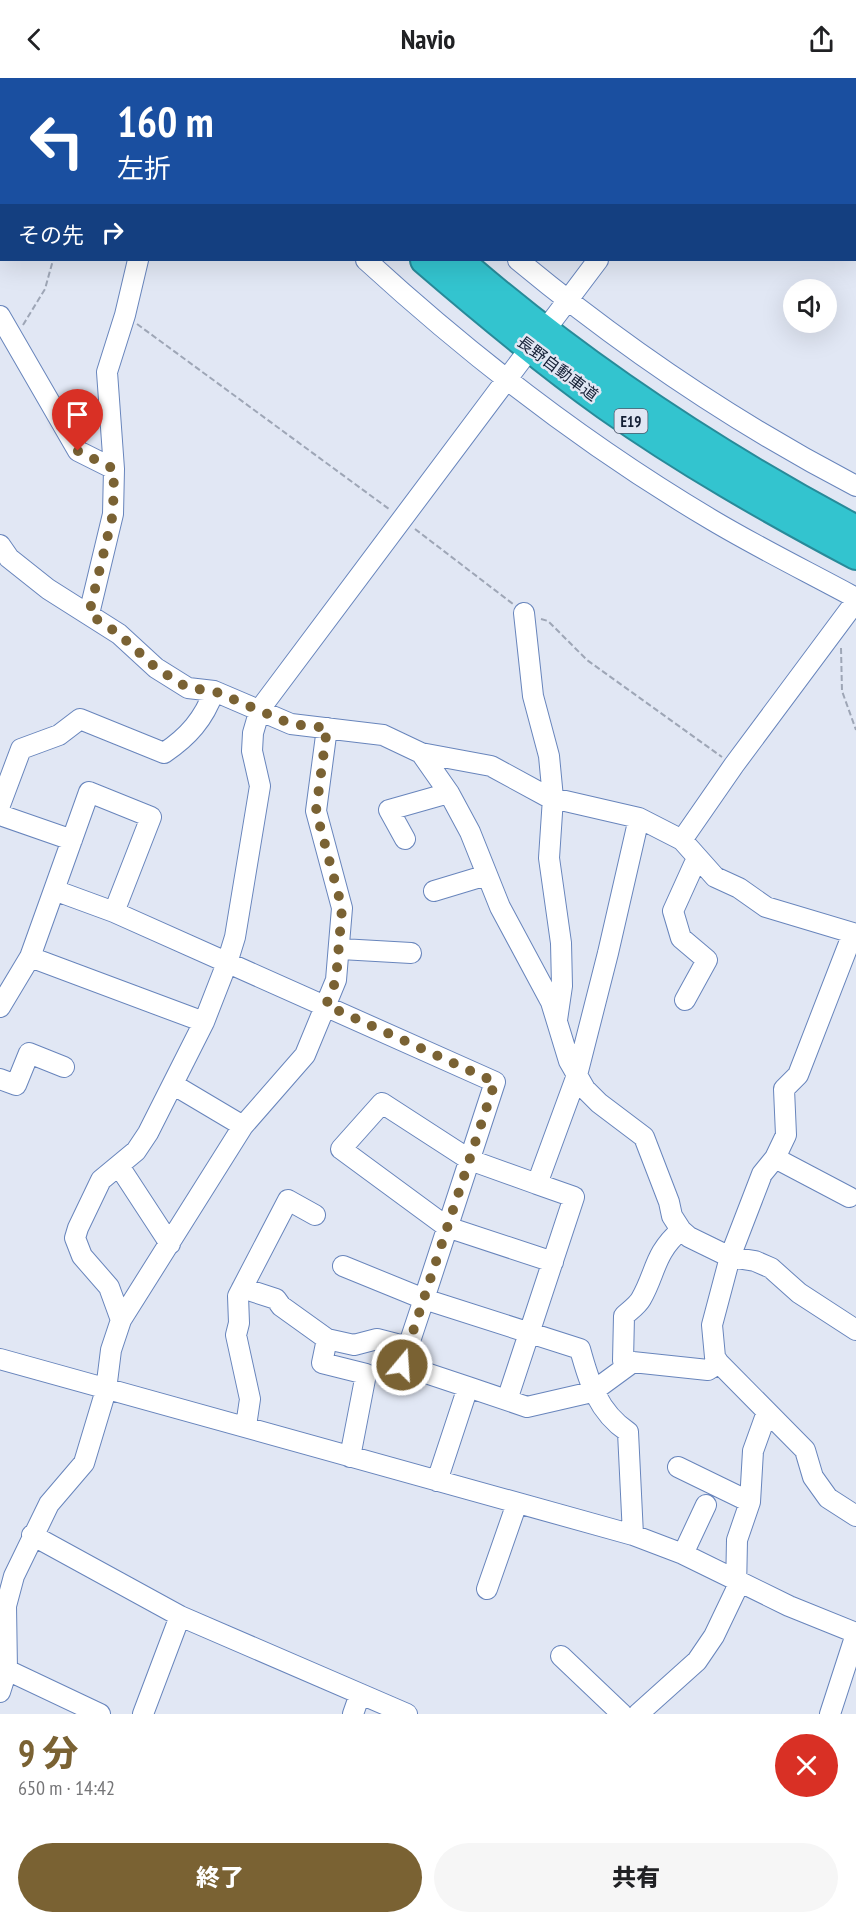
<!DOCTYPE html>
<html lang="ja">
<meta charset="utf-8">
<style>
body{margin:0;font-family:"PT Sans Narrow","Noto Sans JP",sans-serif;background:#f6f6f6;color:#202124;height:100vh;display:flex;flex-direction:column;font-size:22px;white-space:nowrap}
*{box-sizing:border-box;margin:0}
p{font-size:20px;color:#757577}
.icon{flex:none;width:33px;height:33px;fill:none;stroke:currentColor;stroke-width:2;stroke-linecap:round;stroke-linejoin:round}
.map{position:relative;height:1636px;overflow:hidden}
.details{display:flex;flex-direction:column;background:#fff;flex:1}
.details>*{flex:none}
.guide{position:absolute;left:0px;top:0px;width:856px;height:183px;box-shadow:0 6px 24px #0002;background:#1a4fa0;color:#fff;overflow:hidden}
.fabs{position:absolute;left:783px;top:201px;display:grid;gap:12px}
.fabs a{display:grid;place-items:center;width:54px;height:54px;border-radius:50%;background:#fff;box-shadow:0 6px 24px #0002;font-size:30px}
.pin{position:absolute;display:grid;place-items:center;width:51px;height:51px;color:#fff;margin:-62px -26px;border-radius:50% 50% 50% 0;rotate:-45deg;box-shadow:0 0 6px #0007}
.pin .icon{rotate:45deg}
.me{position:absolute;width:66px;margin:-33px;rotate:18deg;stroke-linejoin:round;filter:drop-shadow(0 0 4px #0008)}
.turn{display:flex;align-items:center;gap:21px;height:126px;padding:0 18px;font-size:27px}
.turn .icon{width:78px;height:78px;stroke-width:2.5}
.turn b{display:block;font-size:42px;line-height:51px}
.then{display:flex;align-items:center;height:57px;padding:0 18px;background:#0003;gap:12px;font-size:22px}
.round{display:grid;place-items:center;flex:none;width:63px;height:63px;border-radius:32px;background:#f6f6f6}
.overview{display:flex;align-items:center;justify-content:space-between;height:102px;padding:0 18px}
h1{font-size:36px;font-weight:800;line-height:45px;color:#7a6233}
.button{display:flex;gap:12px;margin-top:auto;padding:12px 18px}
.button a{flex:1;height:69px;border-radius:36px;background:#7a6233;color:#fff;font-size:24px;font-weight:800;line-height:69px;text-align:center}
.button a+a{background:#f6f6f6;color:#202124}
header{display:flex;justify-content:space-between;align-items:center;height:78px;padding:0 18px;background:#fff;font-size:27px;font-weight:800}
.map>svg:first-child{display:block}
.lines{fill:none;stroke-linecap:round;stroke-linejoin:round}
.minor-casing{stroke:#6885bc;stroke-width:22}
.highway-casing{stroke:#288a99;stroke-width:32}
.path{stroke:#9ea6b6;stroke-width:2;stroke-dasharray:6 3;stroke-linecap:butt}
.minor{stroke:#fff;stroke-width:20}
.highway{stroke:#33c4cf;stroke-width:28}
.route{stroke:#7a6233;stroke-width:10;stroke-dasharray:0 18}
.labels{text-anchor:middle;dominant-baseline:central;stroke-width:5;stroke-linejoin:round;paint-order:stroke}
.shield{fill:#e1e7f4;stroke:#525b6e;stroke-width:1.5}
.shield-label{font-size:15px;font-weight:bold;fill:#141f35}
.street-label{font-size:16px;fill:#141f35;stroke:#e1e7f4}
</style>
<header><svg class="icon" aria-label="back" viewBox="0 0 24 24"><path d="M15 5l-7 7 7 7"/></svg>Navio<svg class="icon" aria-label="share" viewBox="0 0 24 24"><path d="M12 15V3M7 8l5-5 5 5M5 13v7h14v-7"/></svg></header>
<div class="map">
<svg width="856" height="1636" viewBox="0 0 856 1636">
<rect width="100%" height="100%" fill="#e1e7f4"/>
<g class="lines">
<defs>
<path id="minor" d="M183,0L184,2
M322,0L323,2
M726,2L727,0
M366,182C472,279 587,368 712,442C759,470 808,494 856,520
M518,182C623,269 735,345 856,408
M0,238L78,373L114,391
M552,243L598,182
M0,467L9,480L48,511L119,556L156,590L188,610L214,613L291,646L383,657L421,675L491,688L548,719L639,740L682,762L715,799L739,810L766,829L856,856
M524,535L533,618L549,678L553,720L549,780L561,865L562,908L557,942
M89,536L113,436L114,391L107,294L125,237L138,182
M421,675L449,715L470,754L500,829L551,924L569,983L585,1011L599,1025L644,1059L669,1124L672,1138L681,1152L689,1159L730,1179L755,1183L771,1190L799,1215L856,1252
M0,727L21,671L59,657L80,641L164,675C188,659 204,641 214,613
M0,737L72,762
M405,761L389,732L449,715
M682,762L734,687L856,523
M54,812L89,714L151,739L114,834
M434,813L487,797
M853,855L798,997L784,1011L786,1057L775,1080L762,1096L730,1179L712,1247L715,1279L719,1285L805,1372L813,1399L828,1420L856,1438
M341,871L411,875
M685,922L707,882L681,860L673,833L697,780
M0,929L30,879
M204,944L30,879L54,812L114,834L495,1004L424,1221L343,1188
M0,1001L16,1007L29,975L64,989
M174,1007L243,1048
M775,1080L849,1119
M119,1088L170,1166
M537,1106L470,1082L382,1025L341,1071L447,1149L553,1184
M681,1152C654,1175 656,1195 641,1221C637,1228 629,1233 624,1238L623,1283L708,1292L719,1285
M242,1210L276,1221L281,1228L327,1261L322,1285L366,1296L350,1379
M121,1242L243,1048L305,977L336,902L342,830L316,733L327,650
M327,1261L354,1267L377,1261L408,1269
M0,1281L633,1457L683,1476L789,1528L856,1555
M468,1309L527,1329L592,1314L633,1284
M507,1322L574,1119L537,1106L577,997L608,875L639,740
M246,1348L250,1321L236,1257L239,1245L238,1218L288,1122L315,1137
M678,1389L750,1424
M437,1403L468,1309L402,1287L424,1221L580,1271C589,1304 598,1334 628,1354L633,1457
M32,1457L180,1538L407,1636
M683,1476L706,1427
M487,1511L517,1425
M561,1578L622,1636
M7,1592L100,1636
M0,1614L7,1592L6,1528L14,1498L49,1426L84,1385L106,1312L111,1272L121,1242L109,1209L82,1178L75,1160L78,1150L101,1102L136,1073L148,1055L204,944L227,885L235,859L260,708L252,673L253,655L260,631L522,281
M143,1636L180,1538
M353,1636L360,1616
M638,1636L697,1583L714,1558L736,1512L737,1462L750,1424L753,1373L767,1334
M830,1636L856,1556"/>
<path id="highway" d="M237,0L239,2
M268,0L269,2
M425,182C483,232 543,282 606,327C685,383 770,431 856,477
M458,182C580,288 713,376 856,452"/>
</defs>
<!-- minor casing -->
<use href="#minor" class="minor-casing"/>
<!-- highway casing -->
<use href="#highway" class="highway-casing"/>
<!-- path -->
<path class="path" d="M137,246L389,431
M23,247L45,211L53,182
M415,451L513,526
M541,541L548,543L587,582L722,679
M841,570L842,613L856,652"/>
<!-- minor -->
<use href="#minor" class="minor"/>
<!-- highway -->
<use href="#highway" class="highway"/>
</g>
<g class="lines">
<!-- route -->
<path class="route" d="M78,373L114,391L113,436L89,536L119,556L156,590L188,610L214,613L291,646L327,650L316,733L342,830L336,902L326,927L495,1004L402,1287"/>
</g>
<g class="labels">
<!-- shield labels -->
<rect class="shield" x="614.5" y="331" width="33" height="24" rx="4.5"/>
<g class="shield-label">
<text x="631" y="343">E19</text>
</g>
<!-- street labels -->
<g class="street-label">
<text transform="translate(558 290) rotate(37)">長野自動車道</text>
</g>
</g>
</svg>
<div class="fabs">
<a><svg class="icon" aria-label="sound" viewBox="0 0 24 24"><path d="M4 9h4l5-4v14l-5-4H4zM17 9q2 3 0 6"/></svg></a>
</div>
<div class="pin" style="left:78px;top:373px;background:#d93025"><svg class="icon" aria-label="arrive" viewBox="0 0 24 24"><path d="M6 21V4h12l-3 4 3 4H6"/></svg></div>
<svg class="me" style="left:402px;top:1287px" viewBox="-20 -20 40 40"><circle r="17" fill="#7a6233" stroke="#fff" stroke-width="3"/><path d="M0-11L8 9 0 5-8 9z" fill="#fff"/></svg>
<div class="guide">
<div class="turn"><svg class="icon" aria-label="left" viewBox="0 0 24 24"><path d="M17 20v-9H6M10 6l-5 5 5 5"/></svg><div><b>160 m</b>左折</div></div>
<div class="then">その先<svg class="icon" aria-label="right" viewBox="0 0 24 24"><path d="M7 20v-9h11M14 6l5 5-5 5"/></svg></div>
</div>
</div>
<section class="details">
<div class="overview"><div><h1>9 分</h1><p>650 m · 14:42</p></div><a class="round" style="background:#d93025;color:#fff"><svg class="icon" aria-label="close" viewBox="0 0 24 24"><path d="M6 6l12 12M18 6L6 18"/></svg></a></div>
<div class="button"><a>終了</a><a>共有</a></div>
</section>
